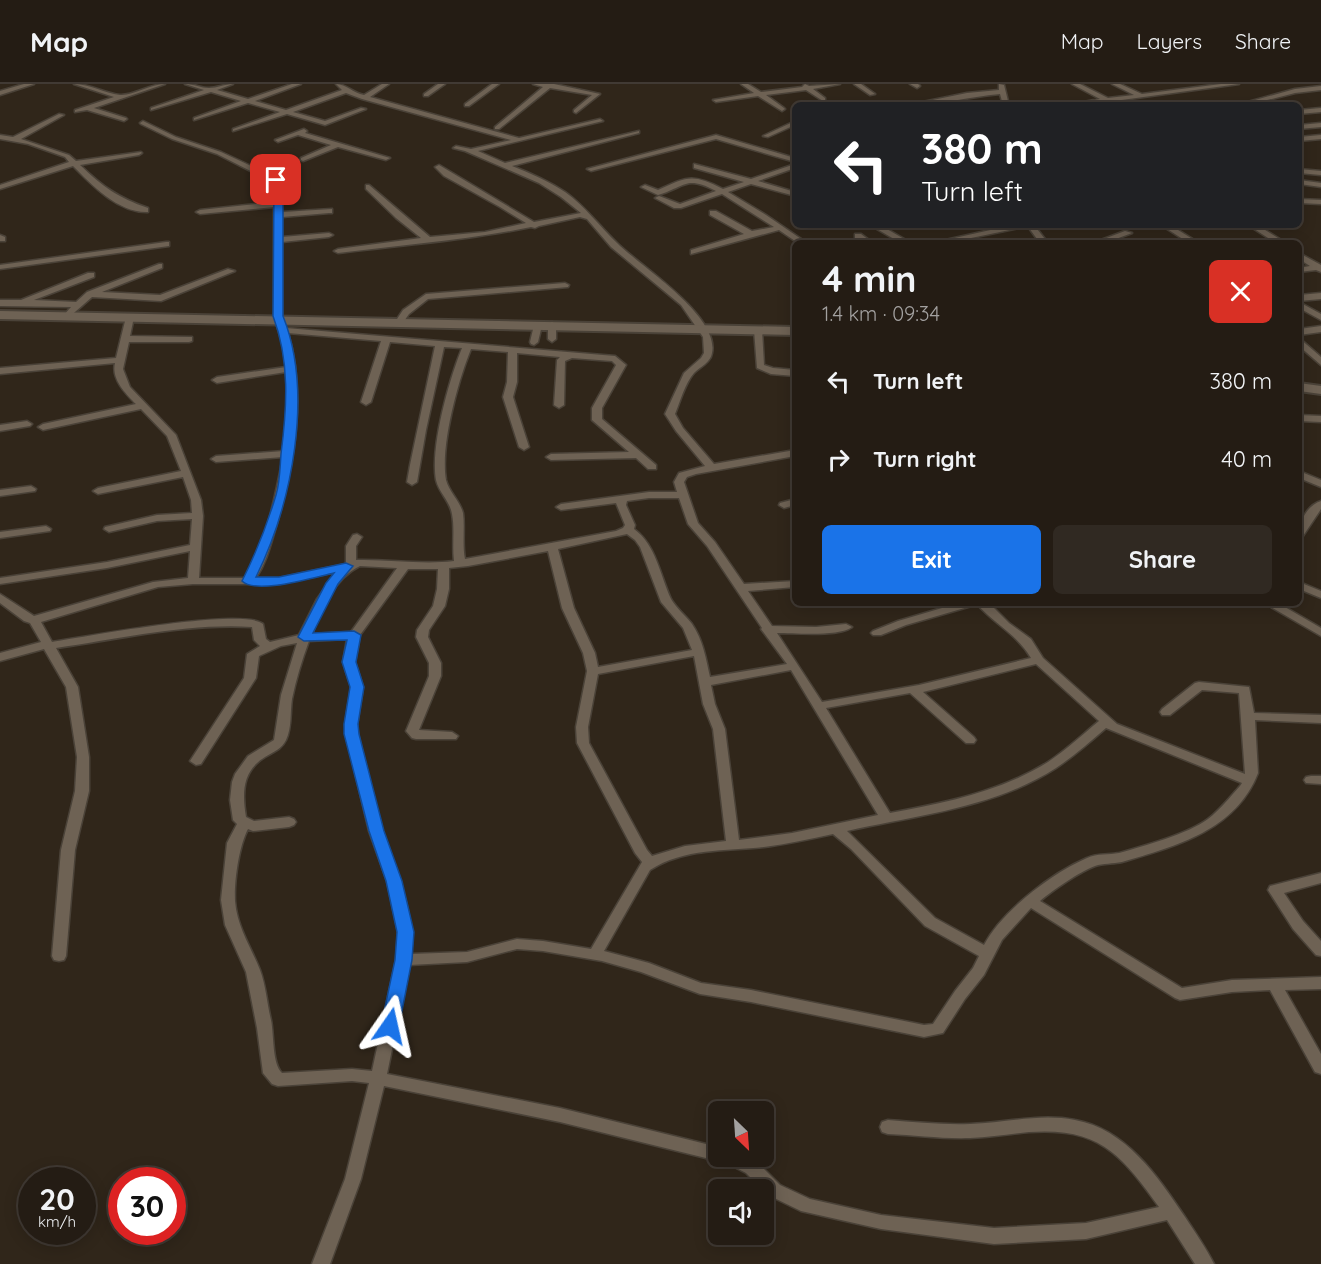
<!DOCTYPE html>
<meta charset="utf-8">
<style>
body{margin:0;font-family:Quicksand,sans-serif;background:#302922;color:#f1f3f6;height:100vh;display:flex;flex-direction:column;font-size:22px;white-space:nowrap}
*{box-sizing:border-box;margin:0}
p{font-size:20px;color:#a3a1a0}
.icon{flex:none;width:33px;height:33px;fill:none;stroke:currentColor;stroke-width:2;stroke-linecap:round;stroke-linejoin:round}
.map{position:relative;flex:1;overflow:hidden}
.drawer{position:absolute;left:792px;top:156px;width:510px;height:366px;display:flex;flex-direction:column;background:#241c14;border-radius:9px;box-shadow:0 3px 15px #0003,0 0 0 2px #413a34}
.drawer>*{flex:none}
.hud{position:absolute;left:792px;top:18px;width:510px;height:126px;border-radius:9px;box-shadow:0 3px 15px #0003,0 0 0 2px #413a34;background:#202124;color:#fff;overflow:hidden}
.needle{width:39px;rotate:155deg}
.controls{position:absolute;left:708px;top:1017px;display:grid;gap:12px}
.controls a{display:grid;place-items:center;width:66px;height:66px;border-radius:9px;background:#241c14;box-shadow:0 3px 15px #0003,0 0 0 2px #413a34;font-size:30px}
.speed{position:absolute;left:18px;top:1083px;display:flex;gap:12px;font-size:30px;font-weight:700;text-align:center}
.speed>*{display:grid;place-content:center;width:78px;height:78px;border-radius:50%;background:#241c14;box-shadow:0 3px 15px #0003,0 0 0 2px #413a34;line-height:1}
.speed small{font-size:15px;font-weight:400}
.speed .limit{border:9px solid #d22;background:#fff;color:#111}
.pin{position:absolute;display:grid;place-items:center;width:51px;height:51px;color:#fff;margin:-26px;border-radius:12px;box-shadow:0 3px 9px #0006}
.me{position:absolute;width:66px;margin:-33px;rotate:11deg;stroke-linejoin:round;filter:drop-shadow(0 0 4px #0008)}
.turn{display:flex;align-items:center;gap:21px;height:126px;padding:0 30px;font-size:27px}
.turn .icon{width:78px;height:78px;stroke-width:2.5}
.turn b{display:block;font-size:42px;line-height:51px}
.round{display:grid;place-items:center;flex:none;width:63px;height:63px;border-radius:9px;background:#302922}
.head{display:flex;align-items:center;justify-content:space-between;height:102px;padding:0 30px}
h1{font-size:36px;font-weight:800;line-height:45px}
.cta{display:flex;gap:12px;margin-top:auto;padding:12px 30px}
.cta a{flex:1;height:69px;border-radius:9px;background:#1a73e8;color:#fff;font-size:24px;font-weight:800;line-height:69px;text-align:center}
.cta a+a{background:#302922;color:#f1f3f6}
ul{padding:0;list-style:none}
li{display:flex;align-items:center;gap:18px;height:78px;padding:0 30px}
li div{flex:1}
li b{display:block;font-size:22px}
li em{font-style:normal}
header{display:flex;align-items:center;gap:36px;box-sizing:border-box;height:84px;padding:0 30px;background:#241c14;border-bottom:2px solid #413a34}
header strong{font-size:28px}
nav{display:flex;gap:33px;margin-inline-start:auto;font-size:21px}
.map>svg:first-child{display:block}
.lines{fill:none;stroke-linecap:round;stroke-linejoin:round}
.street-casing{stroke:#4a4238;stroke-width:3}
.secondary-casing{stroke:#4a4238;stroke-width:4}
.street{fill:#6e6254;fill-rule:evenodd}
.secondary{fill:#6e6254;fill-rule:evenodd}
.route{fill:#1a73e8;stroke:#114b97;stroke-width:1.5}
</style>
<header>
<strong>Map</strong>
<nav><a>Map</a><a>Layers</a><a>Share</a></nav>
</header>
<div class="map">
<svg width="1321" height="1180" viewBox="0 0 1321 1180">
<rect width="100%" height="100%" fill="#30261a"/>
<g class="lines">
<defs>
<path id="street" d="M24,0H34L0,11V7Z
M74,0C90,0 104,9 120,11C133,12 150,0 165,0L94,24L126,34L127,35L124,37L87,26L75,28V26L114,13Z
M185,0C194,0 201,4 209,4C217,4 225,0 233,0L217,6L248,15L292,0H301L255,17L286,26L342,6L336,0C346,0 353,9 364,11L382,0H389L370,13L519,54L600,35L603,37L478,67L505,79L639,47V49L512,82C530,89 548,97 565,108C585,122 599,142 617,159C640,182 720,232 712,269C711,278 700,283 694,289C685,299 680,318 675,330L683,344L714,380L795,366V372L696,390L687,393L684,398L698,439L715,458L744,500L795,497V503L748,507L772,542L816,543L846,540L852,543C839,553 795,549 777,549L822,618L919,601L1031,574C1017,550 994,540 976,519L975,521L906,541L881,551H873L871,549L873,547L898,537L959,519H989L1009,539L1031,555L1043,574L1117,640L1245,690L1239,609L1202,606L1170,631H1162L1160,628L1162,625L1195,599L1199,598L1249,603L1254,629L1321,631V639L1255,636L1258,689C1236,746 1177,762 1122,778C1113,780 1103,779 1095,782C1079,788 1053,806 1040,817L1182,904L1232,896L1321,893V905L1285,906L1321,970V990L1315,988L1270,906L1232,908L1180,916L1175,914L1031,824L1002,856L984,891L965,915L943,949L924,953L751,918L700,910L641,888L602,877L543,867L517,865L467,878L409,881L387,990L560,1024L718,1063V1072H744L758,1079L780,1101L810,1115L881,1131L994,1144L1086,1139L1159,1123C1121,1070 1099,1043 1029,1048C1010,1050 990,1053 970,1054C943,1055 915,1051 888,1050L882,1048L880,1043L882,1038L888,1036C915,1038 943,1041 970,1040C1005,1039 1040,1029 1075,1036C1126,1045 1158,1093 1185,1133C1195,1148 1206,1164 1214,1180H1195L1167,1136L1086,1155L994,1160L881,1145L801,1127L768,1111L746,1089L721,1076L718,1077L560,1038L384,1002L361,1095L330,1180H312L345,1095L369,999L352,997L278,1002L272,1000L263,989L257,944L246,888L225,841L221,816L227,759L237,740L233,736L230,716L232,698L235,690L248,672L274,656L281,611L297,559L281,562L259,572L256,594L201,680L196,681L190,677L244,594L247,570L260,562L254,556L252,543C187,539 120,555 56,564L78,603L89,673V707L75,766L66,872L64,876L59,877L54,876L52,872L61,766L75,707L77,673L66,603L44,565L0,577V569L41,558L30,539L24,537L0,519V510L34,532L153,498L188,494L190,467L107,484L0,500V494L107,478L190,461L192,435L157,437L109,448L104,445L105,443L157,431L192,429L191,416L183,393L98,410L93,407L98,404L181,387L167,352L141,325L43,346L38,343L43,340L136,320C126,310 111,295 115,279L0,290V284L116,274L126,233L130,230L134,233L130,252L192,253V257L189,258H129L123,285L130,303L176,351L201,416L203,432L199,494H245L247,491C266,460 276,409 283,373L216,378L211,375L216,372L284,367L288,313L286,288L217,299L212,296L217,293L286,283L282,258L274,232V123L200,130L196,128L200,126L274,118V99L217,70L172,55L141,40L140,39L143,37L176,53L221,68L281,96L282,128L332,125V129H329L282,133V153L329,149L333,151L329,153L282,158V232L286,244L615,272L626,281L602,324V335L656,381V385H648L636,374L551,376L546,373L551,370L629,368L592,336V324L616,281L612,277L572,274L565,277L564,321L559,324L554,321L557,276L560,273L517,269V298L513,313L529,363L524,366L519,363L503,313L507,298L508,268L471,265C458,297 440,362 446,396C449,408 460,417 463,429C465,444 462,460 465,475L616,447L623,444L625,441L616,419L561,426L556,423L561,420L649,408H677L674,398L679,389L705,382L676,347L665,330L684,289L701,274L704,269L703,253L681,221L611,163L587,135L580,133L539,142L535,144L531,143C468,156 402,161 338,169L334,167L338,165L421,154L396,134L366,105V101H369L430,153L485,148L526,139L500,123L444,92L435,83L439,81L534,138L581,129L561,113L539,99L465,67L453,64L456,62L471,65L511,56L362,15L346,9L293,28L325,37L361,24L366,25L325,41L287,30L233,47V45L280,28L248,19L194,36V34L241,17L211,8L151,26V24L204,6ZM288,249L381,257L361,318L366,321L371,318L390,258L435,262L410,381L407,398L412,401L417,398L426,346L444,263L462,264C449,296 430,363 436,396C439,409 450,417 452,430C455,445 452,461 454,477C421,481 390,475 356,476V462L362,453L357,450L353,451L346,462V480L279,494H256C266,479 270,463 275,446C294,384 307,312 288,249ZM649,414H679L688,440L707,462L762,544L761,545L787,580L710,593C706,575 703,556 692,540C686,532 676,524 671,515C660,491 656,461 634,445L635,441L626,421L627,417ZM627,450L635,456L640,463L661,518L683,544L692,566L598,583L595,569L574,524L558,465ZM548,467L562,524L583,569L587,587L576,643L577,659L635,769L642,778L591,865L543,857L517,855L467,868L411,870C414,821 395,789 382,745C373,713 366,682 358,650L357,641L363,603L355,578L360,551L408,485H438L437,505L433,522L417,546L416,553L429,579V592L406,647L412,654L416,655H456L458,652L452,648L419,646L441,592V579L428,553L429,546L445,522L449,505V484L468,482ZM360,482L397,484L351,548L312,550C322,524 334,495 360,482ZM336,488L317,515L299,551L270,558L266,555L263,540C243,523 85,553 52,558L41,538L158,503L193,500H279ZM347,555L343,578L351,603L345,641L346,650L369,747L387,797L398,848L396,876L372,987L352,985L282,989C272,980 274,950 271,936C267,920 266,902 260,886C251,863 237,843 235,817C234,797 239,762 248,745L253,747L289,743L294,741L296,738L294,735L289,733L254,737L246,733C242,709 242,687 265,673C273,668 282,665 286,656C292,644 290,628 292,615C296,595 302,576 309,557ZM694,572L703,620L713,645L726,757L685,762L652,772L647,766L589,659L588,643L598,590ZM1036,580L1099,637C1082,651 1066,666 1048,678C1000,708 944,719 890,729L826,624L910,609L966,659H974L976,656L974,653L923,608ZM791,586L878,731L792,749L739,756L725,645L715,620L711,601ZM1106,644L1242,699L1240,702C1230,713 1220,726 1208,735C1188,750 1144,762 1119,769C1109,771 1097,769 1087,774C1052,789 1002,827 984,861L935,834L847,747C918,731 994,724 1056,684C1074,672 1090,658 1106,644ZM833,750L851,765L925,842L979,872L973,884L955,907L933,940L924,941L751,906L701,899L649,879L604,867L650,786C684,764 726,767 764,763C787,760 810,755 833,750Z
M438,0H445L428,12H424V10Z
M492,0H499L469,22H465V20Z
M533,0H554L600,10L576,29L574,28V26L592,11L550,4L499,45H495V43L543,3Z
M741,0H748L761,8L802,3L805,0L809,2L840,0L813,5L825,14V16L823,17L806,6L766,11L784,24L785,25L782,27L758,12L716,18L713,16L754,9Z
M854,0H861L875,10L870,11Z
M910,0H918L920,2L917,4Z
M999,0L1004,1L1009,21H1003L1000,10C969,13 938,21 908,21L967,9L999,6Z
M1072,0H1080L1108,14L1134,11L1112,0H1120L1142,10L1221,0H1239L1085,21H1067L1100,15Z
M1321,2V6L1295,9L1248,21H1237L1295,5Z
M1321,24V28L1299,30V26Z
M59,30L64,31L21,55L69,71L76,77L141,68L142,69L139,71L80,81C102,102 118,114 148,124V128C118,129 92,101 73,82L0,105V101L69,78L65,73L28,60L0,55V51L13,53Z
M795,37V41L768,53L763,52Z
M1321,39V43L1299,45V41Z
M304,45L307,47L305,49L390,74L386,76L338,63L303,77L301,76V74L331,61L298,51L278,58L275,56Z
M716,51L795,74V78L716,55L591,87L587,85Z
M1321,51V55L1299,57V53Z
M694,80L751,95L795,80V84L758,97L795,108V112L751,100L728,108L766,131L807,159H798L779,146L691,170V166L744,150L710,131V127H716L752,147L774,143L722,110L681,124H674L655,114L659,112L680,120L716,107C685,91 686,103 658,111L641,103L645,101L658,106C687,93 692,89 723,105L744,98L694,84Z
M1299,85L1321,87V91L1299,89Z
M1299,96L1321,99V103L1299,100Z
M1299,115L1321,116V120L1299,119Z
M870,141H880L911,159H901Z
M1013,141H1034L1048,159H1040L1029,144H1019L947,159H932Z
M1161,141H1170L1199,159H1189Z
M1248,141H1257L1286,159H1276Z
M1125,147L1132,149L1105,159H1093Z
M855,150H861L873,159H864L855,154Z
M0,151L5,153V157H0Z
M166,158H169V162L0,185V181Z
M1299,169L1321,181V188L1316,186L1299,188V184L1310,182L1299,175Z
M159,180H162V184L102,208L160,211L228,185L235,187L161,217L92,213L67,235L63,232L71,223L0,222V216H21L88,189H94V193L34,216L76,218L87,208Z
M565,199L569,201L568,203L428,215L409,230L402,240L395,238L403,226L426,210Z
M1321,209V215L1299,217V211Z
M1299,218L1321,230V236L1299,224Z
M538,238L542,241L538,258L534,261L531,260L530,258L534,241Z
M552,238L556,241V255L552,258L548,255V241Z
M1321,242V248L1299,251V245Z
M758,243L762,246L764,281L773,284L795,286V292L771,290L757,284L754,246Z
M1299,254L1321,273V281L1299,262Z
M1299,331L1321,332V338L1299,337Z
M27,337L32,340L30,342L0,347V341Z
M1299,387L1321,396V403L1299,394Z
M31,402L36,405L35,407L0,412V406Z
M795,415V421L784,424L779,421L780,419Z
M1321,417V425L1303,452L1299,453C1299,438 1306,422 1321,417Z
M46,442L51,445L50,447L0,454V448Z
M1299,498L1321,507V514L1299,505Z
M1264,519H1278L1321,544V552Z
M1311,692H1321V700L1306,699L1304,696L1306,693Z
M1321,789V799L1284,809L1303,837L1321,857V872L1316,871L1293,845L1268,806L1270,802Z"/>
<path id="secondary" d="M0,227L795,243V251L0,235Z
M1299,299L1321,302V310L1299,307Z"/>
</defs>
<!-- street casing -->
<use href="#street" class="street-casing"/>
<!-- secondary casing -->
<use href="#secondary" class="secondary-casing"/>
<!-- street -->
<use href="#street" class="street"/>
<!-- secondary -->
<use href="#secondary" class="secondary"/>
</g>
<!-- route -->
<path class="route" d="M276,93L283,98V232C314,310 292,420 256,493H279L346,479L353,482L338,500L313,549L354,547L361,551L356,578L364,603L358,640L359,650L384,747L402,797L414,848L412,876L399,942L396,947L390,949L384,947L381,942L395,876L397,848L386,797L369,747L344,650V640L350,603L342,578L347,556L304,557L298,553L326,499L334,489C315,493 256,511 242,497C256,469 267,441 276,411C280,398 280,383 281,370C287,323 290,277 273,232L274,99L272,96Z"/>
</svg>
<div class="controls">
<a><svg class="needle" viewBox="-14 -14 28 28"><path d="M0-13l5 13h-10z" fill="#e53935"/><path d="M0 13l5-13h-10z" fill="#a3a1a0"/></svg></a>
<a><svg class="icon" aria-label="sound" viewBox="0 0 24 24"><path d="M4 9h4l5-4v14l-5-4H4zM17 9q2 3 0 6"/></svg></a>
</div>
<div class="speed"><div>20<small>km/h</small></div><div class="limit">30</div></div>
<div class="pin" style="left:276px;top:96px;background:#d93025"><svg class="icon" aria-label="arrive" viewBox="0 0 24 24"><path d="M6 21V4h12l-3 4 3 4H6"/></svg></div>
<svg class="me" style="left:390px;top:942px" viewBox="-20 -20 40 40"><path d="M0-17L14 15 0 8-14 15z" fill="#1a73e8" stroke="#fff" stroke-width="4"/></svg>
<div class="hud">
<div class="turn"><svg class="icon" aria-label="left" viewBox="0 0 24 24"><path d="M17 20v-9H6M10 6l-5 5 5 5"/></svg><div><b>380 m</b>Turn left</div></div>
</div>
<section class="drawer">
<div class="head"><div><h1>4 min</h1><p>1.4 km · 09:34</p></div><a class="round" style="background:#d93025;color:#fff"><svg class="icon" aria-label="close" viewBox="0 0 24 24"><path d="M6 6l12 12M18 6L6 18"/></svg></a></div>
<ul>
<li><svg class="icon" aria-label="left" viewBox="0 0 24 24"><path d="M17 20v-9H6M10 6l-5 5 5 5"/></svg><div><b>Turn left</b></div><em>380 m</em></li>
<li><svg class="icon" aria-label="right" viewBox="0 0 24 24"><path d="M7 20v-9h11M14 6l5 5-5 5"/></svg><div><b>Turn right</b></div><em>40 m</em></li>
</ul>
<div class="cta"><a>Exit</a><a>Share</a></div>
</section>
</div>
